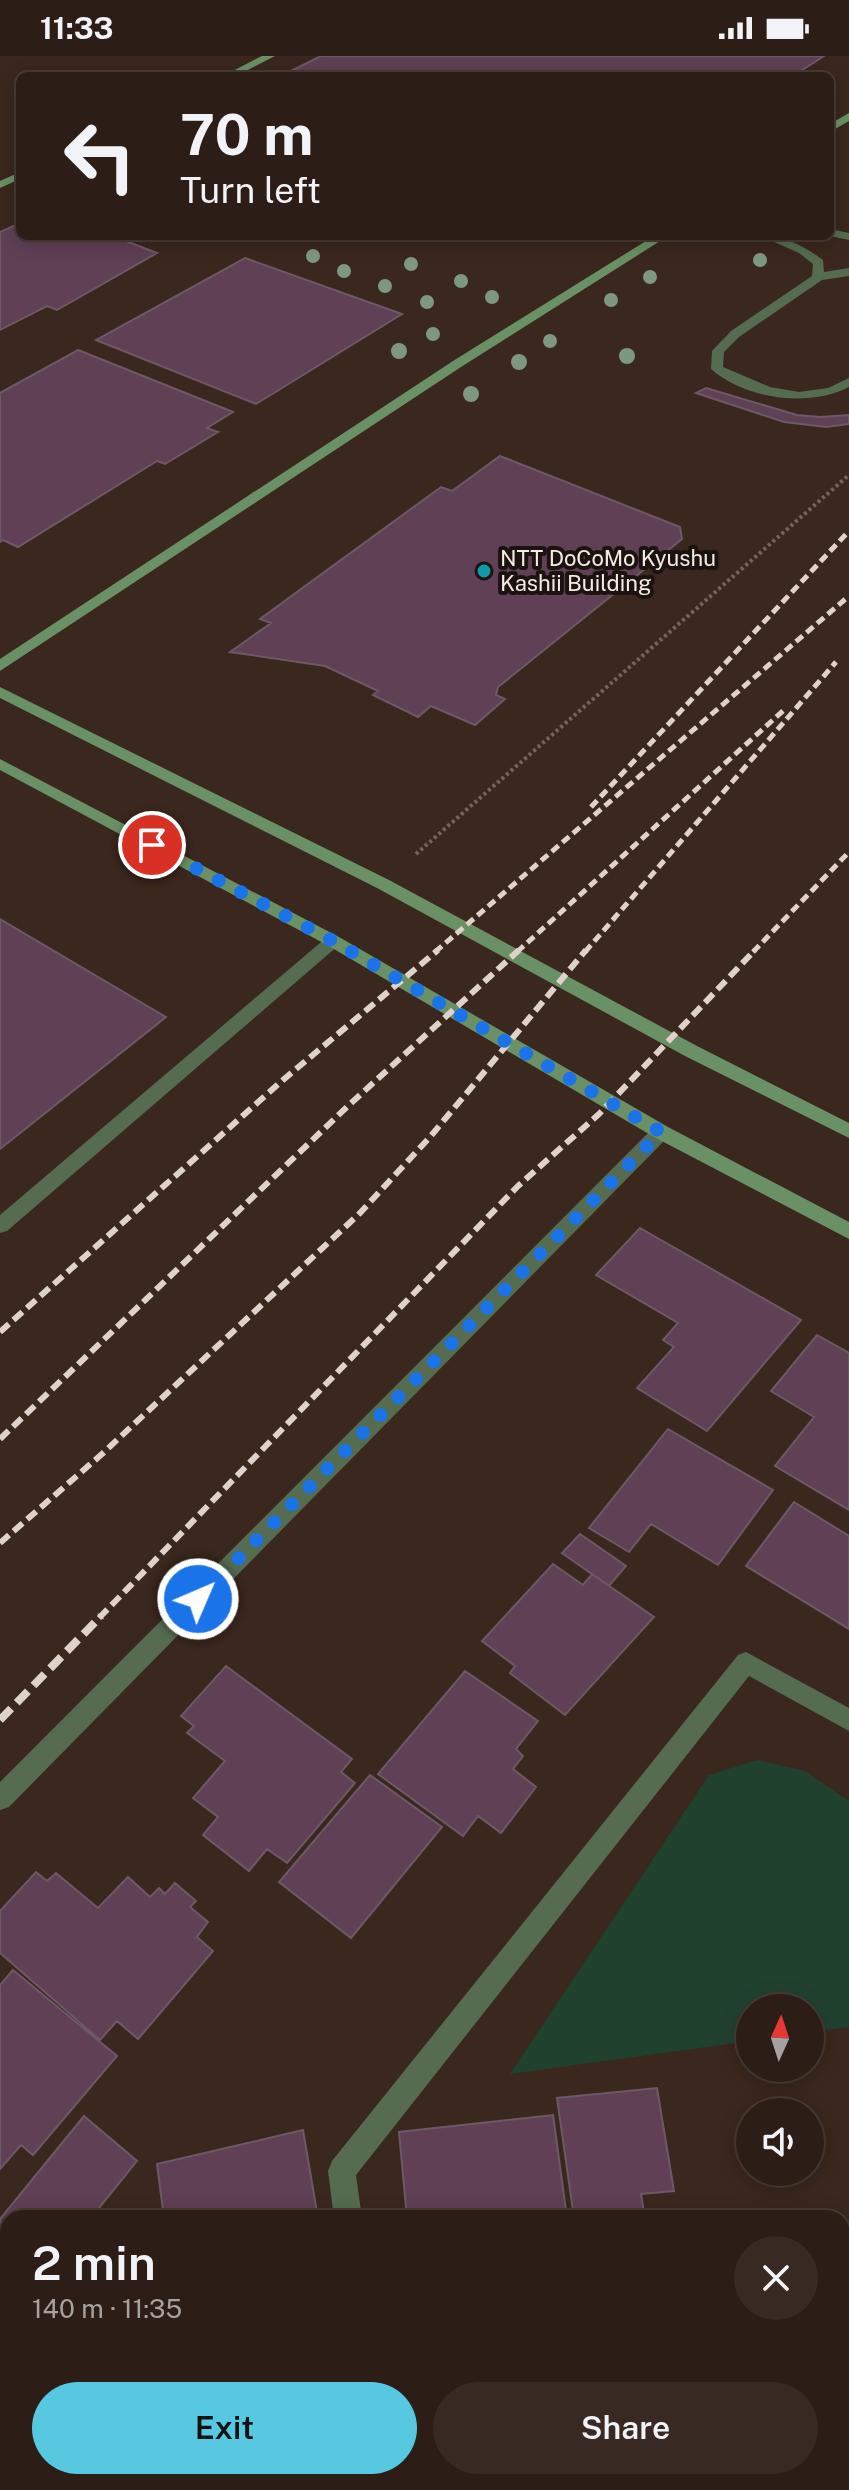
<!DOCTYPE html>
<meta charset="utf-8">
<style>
body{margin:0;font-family:"Public Sans",sans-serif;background:#382a23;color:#f1f3f6;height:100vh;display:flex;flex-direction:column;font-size:30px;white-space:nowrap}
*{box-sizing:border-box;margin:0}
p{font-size:26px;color:#a6a2a1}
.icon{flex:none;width:44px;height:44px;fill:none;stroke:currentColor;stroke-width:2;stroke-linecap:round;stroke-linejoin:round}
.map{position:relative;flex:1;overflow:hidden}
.drawer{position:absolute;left:0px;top:2154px;width:850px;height:280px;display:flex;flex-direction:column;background:#2c1d16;border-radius:24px 24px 0 0;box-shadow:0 4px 20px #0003,0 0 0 2px #483b35}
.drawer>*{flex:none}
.hud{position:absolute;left:16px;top:16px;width:818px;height:168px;border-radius:12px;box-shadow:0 4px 20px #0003,0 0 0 2px #483b35;background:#2c1d16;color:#f1f3f6;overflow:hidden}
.needle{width:52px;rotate:3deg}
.controls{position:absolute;left:736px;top:1938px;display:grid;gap:16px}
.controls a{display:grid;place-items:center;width:88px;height:88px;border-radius:50%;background:#2c1d16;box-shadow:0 4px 20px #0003,0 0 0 2px #483b35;font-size:40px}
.pin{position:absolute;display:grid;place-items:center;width:68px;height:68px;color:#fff;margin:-34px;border:4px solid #fff;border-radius:50%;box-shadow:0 2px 8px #0007}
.me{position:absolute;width:88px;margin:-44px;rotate:45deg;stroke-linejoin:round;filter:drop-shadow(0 0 6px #0008)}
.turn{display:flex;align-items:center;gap:28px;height:168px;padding:0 32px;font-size:36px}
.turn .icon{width:104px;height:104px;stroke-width:2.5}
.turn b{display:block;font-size:56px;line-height:68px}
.round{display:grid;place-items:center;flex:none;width:84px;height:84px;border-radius:42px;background:#382a23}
.overview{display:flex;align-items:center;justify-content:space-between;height:136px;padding:0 32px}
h1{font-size:48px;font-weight:600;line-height:60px}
.primary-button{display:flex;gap:16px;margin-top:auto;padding:16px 32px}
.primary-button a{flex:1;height:92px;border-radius:48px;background:#56c9e1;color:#111;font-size:32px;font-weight:600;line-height:92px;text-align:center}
.primary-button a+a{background:#382a23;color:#f1f3f6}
.status{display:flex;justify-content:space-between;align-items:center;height:56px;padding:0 40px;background:#2c1d16;direction:ltr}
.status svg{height:22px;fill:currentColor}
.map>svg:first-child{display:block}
.green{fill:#21412f}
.building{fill:#5f4054;stroke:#6d5966;stroke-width:2}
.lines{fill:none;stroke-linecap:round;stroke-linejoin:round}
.path{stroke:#75645c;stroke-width:4;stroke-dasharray:3 3;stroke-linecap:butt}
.lane{fill:#556c51;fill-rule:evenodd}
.street{fill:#556c51;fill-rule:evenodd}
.secondary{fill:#6a9065;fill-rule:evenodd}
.rail-far2{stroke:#dfd2cb;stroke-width:5;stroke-dasharray:9 5;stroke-linecap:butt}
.rail-far1{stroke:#dfd2cb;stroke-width:6;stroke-dasharray:12 6;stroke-linecap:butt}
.rail{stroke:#dfd2cb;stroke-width:8;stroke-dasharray:16 8;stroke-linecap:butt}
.tree{fill:#7e987f}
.route{stroke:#1a73e8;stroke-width:14;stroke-dasharray:0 25.2}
.culture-dot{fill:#0f9aa8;stroke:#1b130f;stroke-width:3}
.labels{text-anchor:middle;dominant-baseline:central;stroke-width:8;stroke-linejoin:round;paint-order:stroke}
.far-poi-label{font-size:22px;fill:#f7eae4;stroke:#1b130f;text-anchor:start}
</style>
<div class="status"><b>11:33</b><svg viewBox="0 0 49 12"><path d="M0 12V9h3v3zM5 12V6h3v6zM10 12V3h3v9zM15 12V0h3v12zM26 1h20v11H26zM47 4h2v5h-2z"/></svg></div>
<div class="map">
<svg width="849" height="2434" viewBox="0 0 849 2434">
<rect width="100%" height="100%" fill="#3a271e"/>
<!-- green -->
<path class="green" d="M757,1704L805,1715L849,1745V1971L810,1976V1952H750V1985L510,2018L709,1719Z"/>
<!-- building -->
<path class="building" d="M321,0H824L793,20H281Z
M20,167V180H113L157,197L57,254L47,250L0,274V176Z
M245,202L402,258L256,348L96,284Z
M78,294L233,356L207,372L218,376L165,408L157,405L18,491L3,484L0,486V337Z
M706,332L797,359L820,361L849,359V368L826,371L784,366L696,337Z
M500,400L680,471L682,483L498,631L496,639L505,643L475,669L431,650L418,661L373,639L378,635L325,610L230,596L271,567L260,563L441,431L452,435Z
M0,863L166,961L0,1093Z
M640,1172L801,1264L707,1375L637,1332L674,1291L663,1284L678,1267L596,1219Z
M817,1279L849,1297V1454L775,1410L814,1361L771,1335Z
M668,1373L773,1434L718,1509L651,1468L629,1496L589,1472Z
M794,1446L849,1480V1573L746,1510Z
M580,1478L626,1510L609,1530L562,1497Z
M553,1508L583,1529L592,1518L654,1561L565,1659L510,1617L515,1610L482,1585Z
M226,1610L352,1703L341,1716L355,1727L287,1807L267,1793L249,1815L203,1779L218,1761L193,1742L225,1705L187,1677L194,1670L181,1660Z
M465,1615L538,1665L516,1693L523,1700L513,1713L536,1731L501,1777L478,1760L463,1780L378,1718Z
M370,1719L442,1771L351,1882L279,1826Z
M36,1816L47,1825L56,1817L98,1852L128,1821L150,1841L159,1832L165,1838L175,1827L196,1845L190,1851L208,1866L197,1881L213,1895L138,1983L117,1965L100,1984L0,1897V1855Z
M13,1914L117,2000L33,2099L21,2089L0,2113V1929Z
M657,2032L674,2135L641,2138L645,2162H574L557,2042Z
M553,2059L567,2162H407L399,2076Z
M84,2060L137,2105L91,2162H8V2223L0,2229V2163Z
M303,2074L318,2162H164L157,2108Z
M8,2240V2352L0,2356V2244Z"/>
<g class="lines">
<!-- path -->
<path class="path" d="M416,798L849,419"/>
<!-- lane -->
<path class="lane" d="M830,173L849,177V184L830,180Z
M761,180C785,180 804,190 823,204L824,216L849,212V220L822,224L739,281L724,296L723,311L770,331L799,336L828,332L849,322V331C809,352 745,343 711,313L712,295L731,275L812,220L813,208L799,197Z"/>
<!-- street -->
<path class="street" d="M333,879L342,885L339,889L7,1175L0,1177V1159L327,881Z
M661,1069L670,1076L668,1081L9,1751L0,1754V1726L654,1071Z
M746,1596L849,1652V1675L749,1620L356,2119L362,2162H334L328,2115L332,2105L738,1599Z
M849,2298V2326L842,2328V2300Z
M345,2426H389L386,2434H342Z"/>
<!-- secondary -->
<path class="secondary" d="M262,0H275L236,20H223Z
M849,57V65L830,76V68Z
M20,116V123L0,132V125Z
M654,180H668L461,311L0,615V603L453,305Z
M0,631L389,824L697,990L849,1067V1082L685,1000L377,832L0,642Z
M0,703L339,881L668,1071L849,1166V1183L654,1081L327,889L0,714Z"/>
<!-- rail-far2 -->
<path class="rail-far2" d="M591,751L849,475
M435,896L849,540
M517,896L785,653
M585,896L836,606
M753,896L849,796"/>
<!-- rail-far1 -->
<path class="rail-far1" d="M0,1276L283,1024L438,894
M0,1383L349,1049L519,894
M0,1487L102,1398L360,1157L430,1081L586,894
M99,1562L518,1130L599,1058L755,894"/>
<!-- rail -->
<path class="rail" d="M0,1664L101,1560"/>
</g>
<!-- trees -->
<g class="tree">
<circle cx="313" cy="200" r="7"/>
<circle cx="760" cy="204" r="7"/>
<circle cx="411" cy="208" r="7"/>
<circle cx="344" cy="215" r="7"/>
<circle cx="650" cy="221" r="7"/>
<circle cx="461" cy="225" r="7"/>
<circle cx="385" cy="230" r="7"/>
<circle cx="492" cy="241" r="7"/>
<circle cx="611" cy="244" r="7"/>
<circle cx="427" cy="246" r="7"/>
<circle cx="433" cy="278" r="7"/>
<circle cx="550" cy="285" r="7"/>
<circle cx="399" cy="295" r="8"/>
<circle cx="627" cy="300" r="8"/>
<circle cx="519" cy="306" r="8"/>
<circle cx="471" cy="338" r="8"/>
</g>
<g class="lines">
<!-- route -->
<path class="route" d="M152,789L333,885L661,1076L198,1543"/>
</g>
<!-- markers -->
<circle class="culture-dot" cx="484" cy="515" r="8"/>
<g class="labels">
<!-- far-poi labels -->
<g class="far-poi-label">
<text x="500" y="502">NTT DoCoMo Kyushu<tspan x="500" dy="25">Kashii Building</tspan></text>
</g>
</g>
</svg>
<div class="controls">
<a><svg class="needle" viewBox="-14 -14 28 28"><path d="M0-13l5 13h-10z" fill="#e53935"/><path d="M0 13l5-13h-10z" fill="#a6a2a1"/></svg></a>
<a><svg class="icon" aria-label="sound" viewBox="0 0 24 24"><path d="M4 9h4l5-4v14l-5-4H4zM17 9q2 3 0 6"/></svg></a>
</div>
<div class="pin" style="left:152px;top:789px;background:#d93025"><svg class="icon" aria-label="arrive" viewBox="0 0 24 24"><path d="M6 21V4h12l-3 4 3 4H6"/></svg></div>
<svg class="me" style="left:198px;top:1543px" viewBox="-20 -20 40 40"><circle r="17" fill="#1a73e8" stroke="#fff" stroke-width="3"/><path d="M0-11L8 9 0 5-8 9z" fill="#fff"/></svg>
<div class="hud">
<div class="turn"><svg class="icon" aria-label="left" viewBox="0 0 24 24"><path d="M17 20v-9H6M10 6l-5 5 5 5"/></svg><div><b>70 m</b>Turn left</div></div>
</div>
<section class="drawer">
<div class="overview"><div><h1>2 min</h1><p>140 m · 11:35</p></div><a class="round"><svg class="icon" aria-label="close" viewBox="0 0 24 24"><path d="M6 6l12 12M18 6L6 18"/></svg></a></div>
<div class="primary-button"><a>Exit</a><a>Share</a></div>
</section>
</div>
